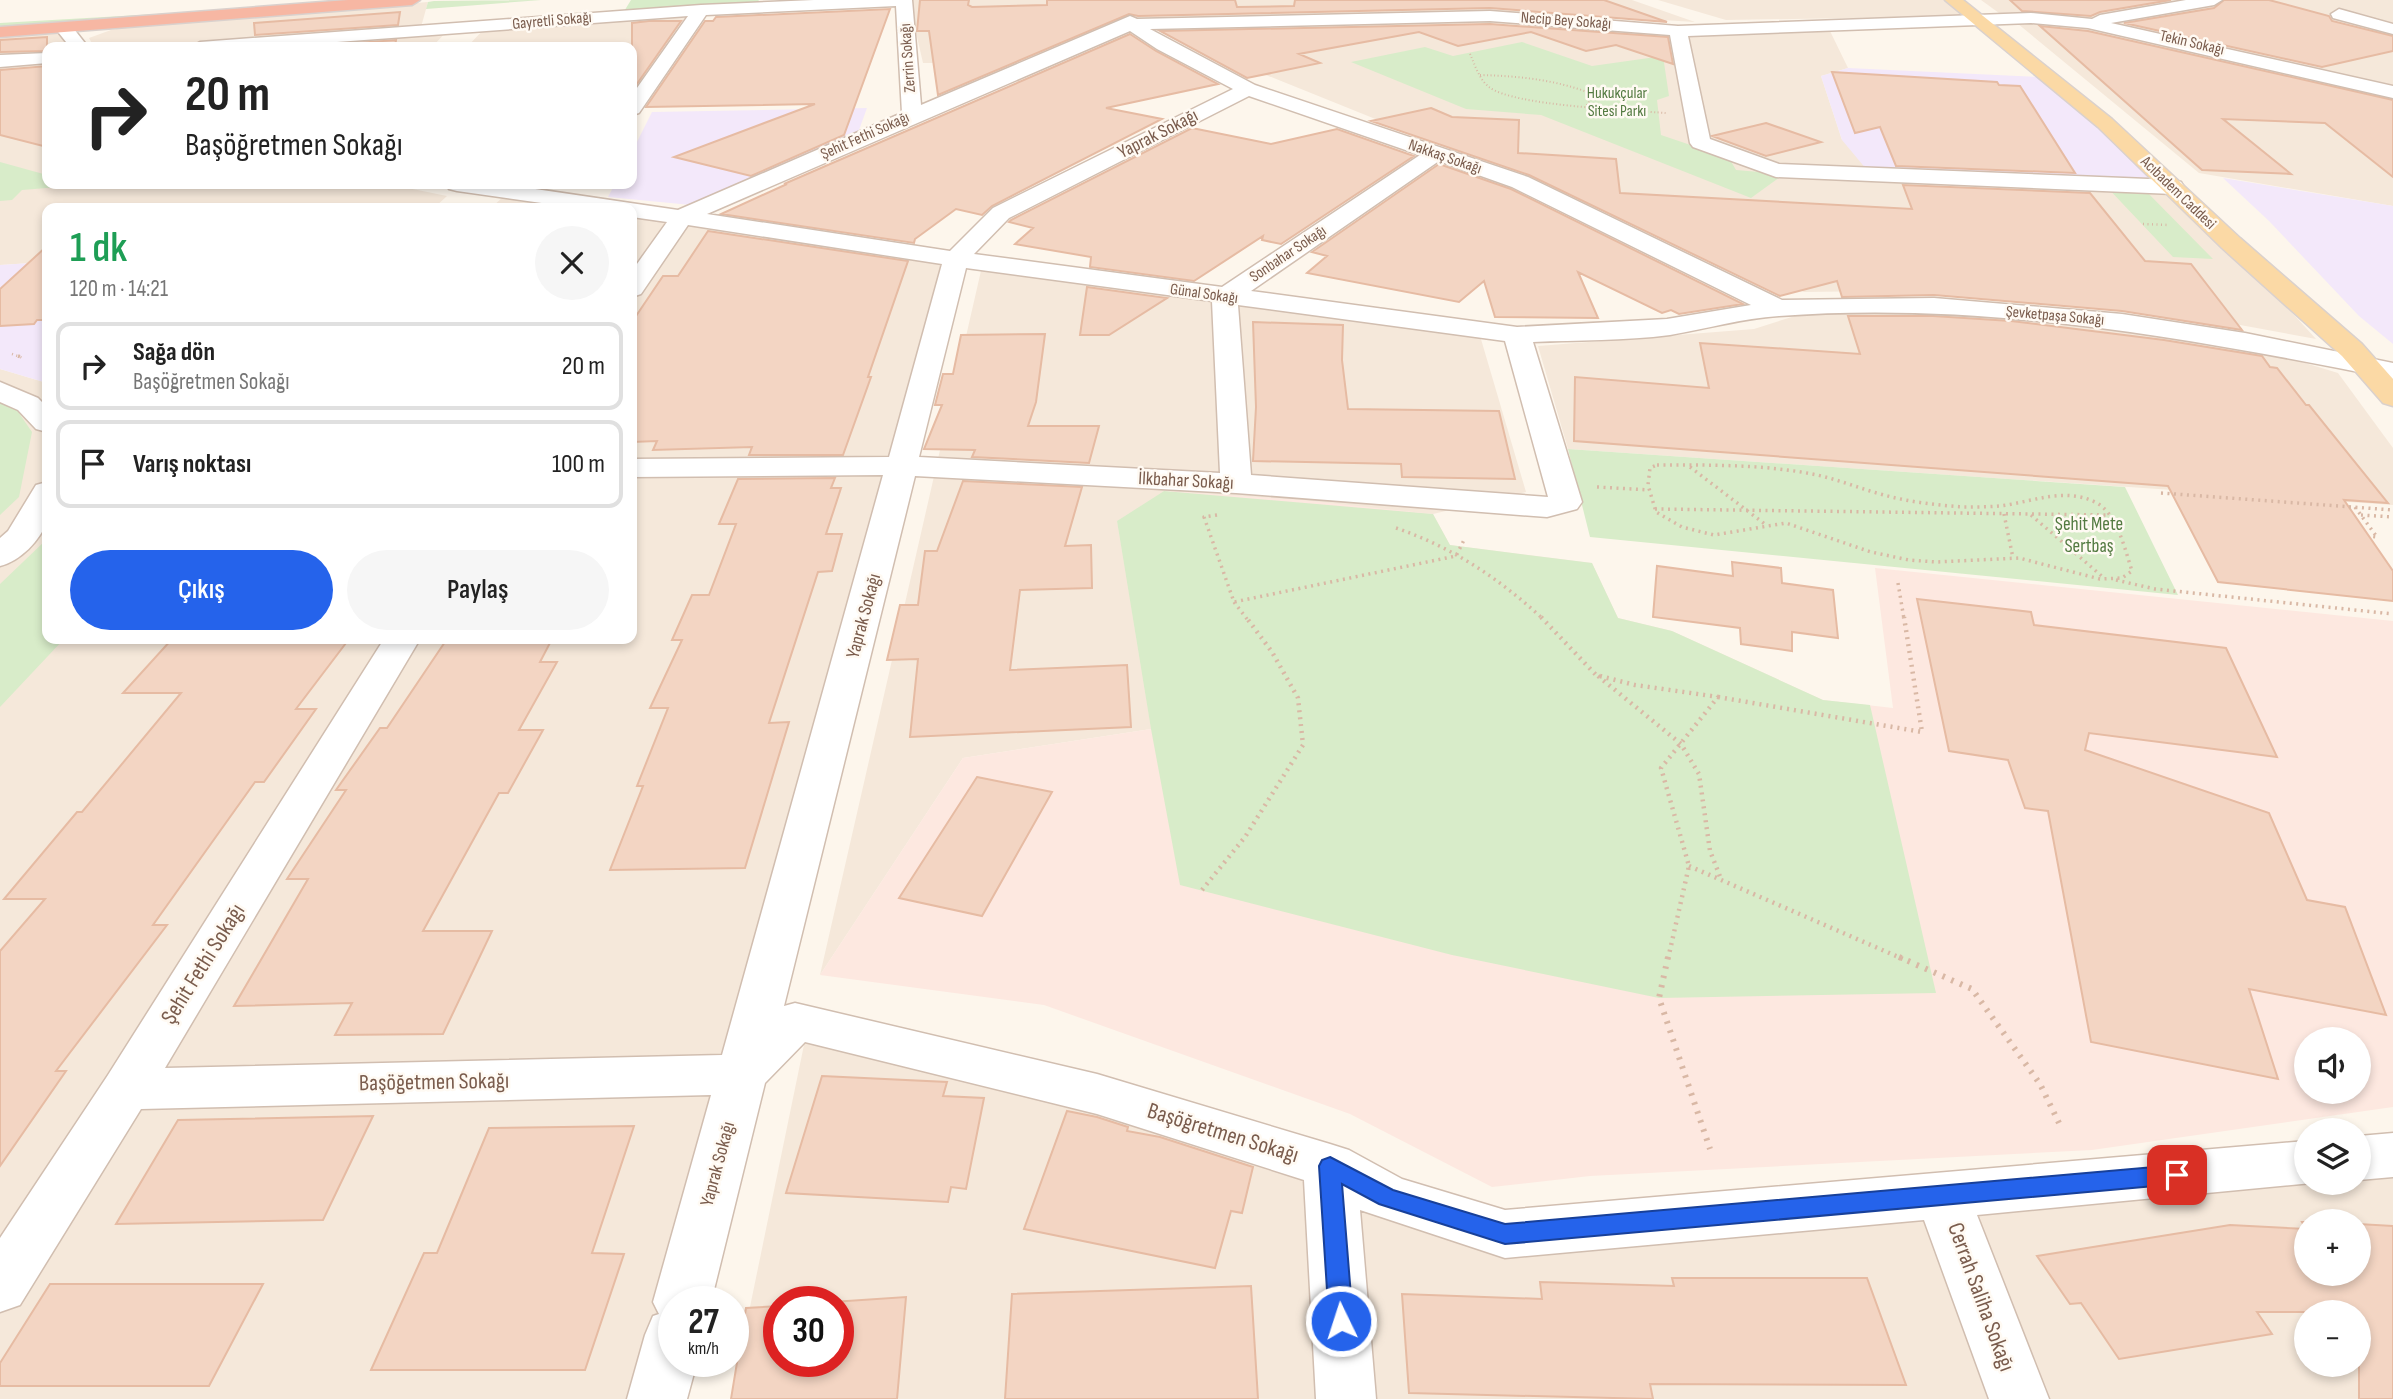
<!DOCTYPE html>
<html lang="tr">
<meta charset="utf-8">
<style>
body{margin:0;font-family:"Sofia Sans Condensed",sans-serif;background:#f6f6f6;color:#222;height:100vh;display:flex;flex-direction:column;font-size:26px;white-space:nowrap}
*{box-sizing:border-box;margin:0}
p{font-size:23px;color:#767676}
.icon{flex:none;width:38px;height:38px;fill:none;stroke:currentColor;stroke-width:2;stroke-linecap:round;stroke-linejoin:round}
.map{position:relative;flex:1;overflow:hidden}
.panel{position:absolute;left:42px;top:203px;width:595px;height:441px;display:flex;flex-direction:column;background:#fff;border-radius:14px;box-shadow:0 4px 10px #0003}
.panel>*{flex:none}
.hud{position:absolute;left:42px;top:42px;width:595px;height:147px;border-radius:14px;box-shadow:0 4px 10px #0003;background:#fff;color:#222;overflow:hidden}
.controls{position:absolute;left:2294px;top:1027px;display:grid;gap:14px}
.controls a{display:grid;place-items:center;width:77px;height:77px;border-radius:50%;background:#fff;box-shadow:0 4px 10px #0003;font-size:35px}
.speed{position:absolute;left:658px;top:1286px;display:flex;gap:14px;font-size:35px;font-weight:700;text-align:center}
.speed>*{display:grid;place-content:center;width:91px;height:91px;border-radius:50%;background:#fff;box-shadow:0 4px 10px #0003;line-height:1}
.speed small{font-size:18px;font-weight:400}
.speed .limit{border:10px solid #d22;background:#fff;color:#111}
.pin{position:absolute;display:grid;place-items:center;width:60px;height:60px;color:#fff;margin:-30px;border-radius:14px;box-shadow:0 4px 10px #0006}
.me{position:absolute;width:77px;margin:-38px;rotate:356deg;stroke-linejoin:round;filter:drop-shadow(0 0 5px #0008)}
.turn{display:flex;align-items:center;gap:24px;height:147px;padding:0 28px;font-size:32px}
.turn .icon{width:91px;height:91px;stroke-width:2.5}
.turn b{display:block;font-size:49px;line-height:60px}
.round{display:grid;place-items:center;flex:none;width:74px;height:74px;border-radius:37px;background:#f6f6f6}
.overview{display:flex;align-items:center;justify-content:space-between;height:119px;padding:0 28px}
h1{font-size:42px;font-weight:600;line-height:52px;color:#1e9e55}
.primary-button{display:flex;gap:14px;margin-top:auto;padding:14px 28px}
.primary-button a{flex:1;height:80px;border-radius:42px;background:#2563eb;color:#fff;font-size:28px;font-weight:600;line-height:80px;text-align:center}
.primary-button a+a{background:#f6f6f6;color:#222}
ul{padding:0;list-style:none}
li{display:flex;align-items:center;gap:21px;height:88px;margin:0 14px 10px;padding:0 14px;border:4px solid #e0e0e0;border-radius:14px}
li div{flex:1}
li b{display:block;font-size:26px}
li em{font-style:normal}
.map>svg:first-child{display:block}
.residential{fill:#f5e8da;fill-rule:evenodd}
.commercial{fill:#fde8e0;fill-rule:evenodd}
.education{fill:#f3e8fa}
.green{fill:#d8ecc9}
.building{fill:#f3d5c3;stroke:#e6bba3;stroke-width:2}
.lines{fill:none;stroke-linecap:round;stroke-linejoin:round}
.minor-casing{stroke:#d1beb0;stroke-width:3}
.major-casing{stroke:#dad1cd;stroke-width:3}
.highway-casing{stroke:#dad1cd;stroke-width:3}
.path-far4{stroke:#d9b8a5;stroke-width:2;stroke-dasharray:1 2.5;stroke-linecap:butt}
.path-far3{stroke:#d9b8a5;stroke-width:2.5;stroke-dasharray:1 3.5;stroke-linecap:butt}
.path-far2{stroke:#d9b8a5;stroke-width:3.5;stroke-dasharray:2 4.5;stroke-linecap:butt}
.path-far1{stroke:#d9b8a5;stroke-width:4.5;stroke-dasharray:2 5;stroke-linecap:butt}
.path{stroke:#d9b8a5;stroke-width:6;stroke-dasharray:2.5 7;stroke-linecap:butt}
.minor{fill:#fff;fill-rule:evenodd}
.major{fill:#fbd9a5;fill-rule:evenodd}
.highway{fill:#f7b7a3;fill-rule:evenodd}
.route{fill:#2563eb;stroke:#184099;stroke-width:2}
.labels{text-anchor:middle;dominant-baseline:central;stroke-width:5;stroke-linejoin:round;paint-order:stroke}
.far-street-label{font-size:16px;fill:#7a5c4d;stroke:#fffaf3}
.far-park-label{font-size:16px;fill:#537a41;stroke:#fffaf3}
.street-label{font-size:19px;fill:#7a5c4d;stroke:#fffaf3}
.park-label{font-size:19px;fill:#537a41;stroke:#fffaf3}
.near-street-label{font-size:23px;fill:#7a5c4d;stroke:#fffaf3}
</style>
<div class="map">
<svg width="2393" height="1399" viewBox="0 0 2393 1399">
<rect width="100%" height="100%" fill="#fdf6ec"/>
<!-- residential -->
<path class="residential" d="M913,0H1632L1695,22L1562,14L1117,25L1023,63H923L912,15Z
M1658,0H1945L1969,16L1726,20Z
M1981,0H2393V86L2100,21L1999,13Z
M428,2L421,27L184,47H94L89,38L111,30L134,26Z
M690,14L632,101V47H467L485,28Z
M2012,19L2088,23L2393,93V206L2199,173Z
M1532,20L1677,30L1830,31L1848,68L1821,76L1842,140L2166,187L2245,261L2316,339L2180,314L1957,290L1804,292L1162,33L1172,30Z
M449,29L432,47H251Z
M62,31L67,47H47V96L0,99V35Z
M38,102L47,104V184H388L447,196L434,208H47V262L0,265V106Z
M504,196L596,208H491Z
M632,213L946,256L674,1302L655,1399H0V369L47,383V639H632Z
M983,262L1478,329L1526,492L1433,514L1164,491L1151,729L963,758L820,975Z
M1929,310L2092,326L2246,345L2338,373L2393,448V505L1568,449L1538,346L1754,329L1798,315Z
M805,1040L1157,1104L1493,1236L2306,1175V1183H2359V1171L2393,1169V1399H731ZM2306,1222H2359V1274H2306ZM779,1302H838V1362H779ZM2306,1312H2359V1365H2306Z"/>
<!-- commercial -->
<path class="commercial" d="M1164,491L1302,500L1433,514L1450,545L1592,563L1618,618L1672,631L1823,700L1893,708L1875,568L2393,621V1107L2092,1150L1590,1176L1492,1187L1350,1114L1044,1005L820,975L963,758L1151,729L1117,521ZM2306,1040H2359V1092H2306Z"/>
<!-- education -->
<path class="education" d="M1848,68L2038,77L2056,88L2166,187L1872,176L1842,140L1821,76Z
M867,108L859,130L843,141L691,205L608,197L615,184H632V152L652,112Z
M2223,178L2393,206V344L2359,316L2269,221Z
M47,262V383L0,369V265Z"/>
<!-- green -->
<path class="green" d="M541,0L426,9L428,2L434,1Z
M631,0H759L756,5L623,13Z
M332,4L0,29V23Z
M1522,42L1592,66L1663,56L1669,96L1657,100L1661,135L1729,158L1736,170L1784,174L1751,198L1541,115L1466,109L1351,62L1425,47L1453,56Z
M0,162L47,175V184H63L59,187L22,190L12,200L0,201Z
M2105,185L2141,186L2213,259L2173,257Z
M0,396L10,400L32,432L19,497L0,515Z
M1568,449L2125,487L2178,595L1590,537Z
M1164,491L1433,514L1450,545L1592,563L1618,618L1672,631L1823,700L1870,705L1936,993L1659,998L1452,955L1180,885L1151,729L1117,521Z
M47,539V639H64L0,707V584Z"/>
<!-- building -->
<path class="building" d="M920,0H969L968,5L972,7L1047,5V0H1235L1237,7L1294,6L1295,0H1604L1667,22L1490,8L1138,16L1129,14L938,95L929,31H917Z
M2010,0H2171L2100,12L2091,16L2022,11Z
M2224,0H2269L2329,16L2332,21L2393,36V51L2322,67L2124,23L2214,8Z
M890,9L844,135L751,176L674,157L815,104L646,107L705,21H713L716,17Z
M400,12L398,25L255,35L254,23Z
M649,21H681L632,91V23Z
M1490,24L1668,37L1673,64L1616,45L1586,51L1531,32L1458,46L1419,32L1299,54L1320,63L1247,78L1160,31Z
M2040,26L2088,31L2393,100V177L2325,123L2223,119L2291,174L2202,170Z
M1130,34L1156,51L1218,84L1106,108L1162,119L992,206L982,215L956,209L915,239L914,243L721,214L787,184H784Z
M47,37V51L0,52V40Z
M396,40L395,47H301Z
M47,66V147L0,135V70Z
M1832,72L1997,82L1999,85L2020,86L2075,173L1896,166L1880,127L1855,133Z
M1431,108L1452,117L1519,120L1518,153L1616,159L1620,193L1912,209L1903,185L2090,193L2145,261L2191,264L2242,330L2122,311L1934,295L1842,297L1837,281L1780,296L1529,175L1371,121Z
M1766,123L1821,142L1766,156L1712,136Z
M1192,128L1271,144L1337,129L1414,156L1281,244L1262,240L1263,236L1194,281L1090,267L1091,257L1015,244L1033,228L1009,222L1011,220Z
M1439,164L1511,189L1743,304L1679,314L1671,310L1662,313L1578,272L1598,318L1495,317L1484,281L1459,302L1307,273L1327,256L1312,252Z
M708,231L908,261L868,377H871L843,455H749L752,447L653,450L657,441L632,442V322L663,276H678Z
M47,246V320H37L34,324L0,326V289Z
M1087,287L1167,298L1109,335H1080Z
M1848,316H1933L2011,321L2164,340L2262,356L2270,367L2277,368L2306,405H2309L2388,503L2344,500L2393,571V601L2218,582L2168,486L1574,441L1575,377L1709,388L1700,343L1860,354Z
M1253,322L1343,325L1342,360L1348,409L1499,411L1515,479L1402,477L1401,464L1253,461L1256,407Z
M1045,334L1036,402L1028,426H1099L1089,463L972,457L975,450L924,449L942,405H935L943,374H953L961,335Z
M835,478L831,488H841L826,534H842L832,571L818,572L769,723L789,722L745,868L610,870L643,786H637L668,708H650L682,640H672L692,595H709L736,524H719L738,479Z
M963,481L1082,487L1065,546L1091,545L1092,588L1020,590L1010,670L1127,665L1131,727L910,737L918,659L887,660L900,605H918L925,551H937Z
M1732,562L1781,568L1782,583L1833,590L1838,638L1792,632V651L1741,644L1740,628L1653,617L1657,566L1733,576Z
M1917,599L2031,612L2034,625L2226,648L2277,757L2089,733L2085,750L2269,813L2307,900L2345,907L2386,1015L2249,989L2278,1079L2091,1042L2048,811L2025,808L2008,760L1949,751Z
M172,639H349L296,709H316L264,782H255L153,925H167L56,1071H66L0,1166V951L45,899H4L77,812H82L181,693H123Z
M447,639H552L540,662H557L519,730H543L508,793H499L423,931H492L443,1034L335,1035L352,1003L234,1006L308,879H287L346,790H336L380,728H387Z
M977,777L1052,792L982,916L899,898Z
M822,1076L947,1082L943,1096L984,1098L966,1189L951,1187L948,1202L786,1193Z
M1067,1111L1097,1117L1128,1127L1127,1131L1160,1137L1253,1167L1242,1213L1231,1211L1215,1268L1024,1229Z
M373,1116L323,1220L116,1224L178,1120Z
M634,1126L592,1253L624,1254L585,1370H371L424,1253H437L489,1128Z
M2302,1222H2306V1274H2359V1224L2393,1226V1399H2359V1312H2257L2272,1334L2119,1359L2081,1303L2070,1304L2037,1256L2230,1225L2306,1229Z
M1672,1278H1867L1906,1385L1650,1384L1653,1399L1409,1393L1402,1294L1542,1299L1540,1282L1674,1286Z
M50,1284H263L209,1386H0V1363Z
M1251,1286L1258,1399H1005L1012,1294Z
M906,1297L897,1399H731L746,1308L779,1306V1362H838V1302H832Z"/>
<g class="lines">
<defs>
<path id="minor" d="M814,0H912L921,105L1130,16L1137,19L1490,11L1678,26L2031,13L2092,19L2100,15L2186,0H2222L2214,5L2111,23L2393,86V98L2088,28L2031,23L1688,36L1710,139L1779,164L2173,180L2181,182L2184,187L2181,192L2173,194L1776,177L1693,147L1690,143L1670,35L1490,21L1150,29L1255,85L1528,177L1782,300L1934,298L2122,314L2245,333L2393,363V379C2192,338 1985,301 1779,316C1743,318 1706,329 1670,335C1625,341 1578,340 1533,342L1582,502L1577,509L1547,517L1236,493L915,476L784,1006L795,1003L1097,1074L1330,1144L1349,1150L1402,1179L1505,1210L2306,1141V1183H2312L1977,1215L2049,1399H1989L1924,1220L1505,1258L1360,1210L1376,1399H1316L1304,1180L1097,1114L805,1042L765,1083L711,1302H674V1362H697L687,1399H627L645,1335L653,1316L659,1314L653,1302L711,1095L141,1109L20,1305L0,1312V1238L108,1075L384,639H420L165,1068L722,1055L883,475L632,477V459L889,457L942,264L688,225L641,294L632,297V271L667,222L632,217V208H577L457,191L449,189L446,184H502L678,210L902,113L896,6L706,15L639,113L632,115V95L688,16L269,47H191L200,42L701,5ZM1130,31L1157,49L1233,89L993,208L950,251L707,214ZM1249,96L1420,155L1222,287L974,254L1009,218ZM1439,161L1512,187L1751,305L1667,319L1517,327L1251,291ZM966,268L1212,301L1220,473L919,457ZM1238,305L1505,341L1548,497L1251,475Z
M2339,9L2393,24V34L2333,18L2331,14Z
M64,23L70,24L88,47H70L55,28Z
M47,53V63L0,67V55Z
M0,382L38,398L47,407V432L36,429L18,410L0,402Z
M47,482C48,493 50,511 47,521C40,541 20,561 0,566V538L8,531L36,485Z
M2393,1133V1177L2359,1180V1136Z"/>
<path id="major" d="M1945,0H1963L2112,119L2240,238L2362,344L2393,379V406L2383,403L2342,356L2222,248L2098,127Z"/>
<path id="highway" d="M348,0H420L412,5L0,37V27Z"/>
</defs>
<!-- minor casing -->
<use href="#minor" class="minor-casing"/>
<!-- major casing -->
<use href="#major" class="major-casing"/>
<!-- highway casing -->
<use href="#highway" class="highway-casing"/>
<!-- path-far4 -->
<path class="path-far4" d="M1470,54C1475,65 1479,79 1489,87C1513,106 1630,110 1666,113
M1480,75C1520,76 1558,80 1595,95L1585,107"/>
<!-- path-far3 -->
<path class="path-far3" d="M2143,224L2169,225
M12,354L23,358"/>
<!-- path-far2 -->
<path class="path-far2" d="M18,356L24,358
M1657,465C1710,465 1764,464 1817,475C1840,480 1861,489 1884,495C1909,502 1936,505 1963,507C1975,507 1988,507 2000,506C2032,502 2064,487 2095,502C2117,512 2125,550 2132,571L2122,578L2100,579L2019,558L1936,562L1909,560L1871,552L1786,523L1714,535L1682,527L1656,512L1648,485L1650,468Z
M1690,467L1766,525
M1597,487L1649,490
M2161,493L2393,510
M2355,507L2377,537L2369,536
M1655,509L2107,515
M2004,514L2013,558
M1217,515L1204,517L1234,602L1456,556L1465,538
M2031,515L2104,578
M2361,515L2393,517
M1396,528C1452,547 1500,579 1543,619
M2116,580L2155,589L2393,614
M1898,583L1904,619
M1234,602L1247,619"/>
<!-- path-far1 -->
<path class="path-far1" d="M1541,617L1596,675L1635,685L1718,697L1661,768L1689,866L1668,959
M1598,676L1681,744L1699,774L1710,851L1721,879
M1718,697L1922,732L1904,617
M1689,866L1903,959
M1202,890L1245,837L1303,745L1298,698L1272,652L1246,617"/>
<!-- path -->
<path class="path" d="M1668,957L1659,998L1710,1149
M1899,957L1972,989L2040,1084L2059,1123"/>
<!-- minor -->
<use href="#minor" class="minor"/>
<!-- major -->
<use href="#major" class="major"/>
<!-- highway -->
<use href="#highway" class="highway"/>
</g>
<!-- route -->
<path class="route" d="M1330,1157L1393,1190L1505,1224L2177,1165L2185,1168L2188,1175L2185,1181L2177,1184L1505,1244L1379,1204L1342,1184L1353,1321L1349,1329L1341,1332L1332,1329L1329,1321L1319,1166L1322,1160Z"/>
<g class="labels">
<!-- far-street labels -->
<g class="far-street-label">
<text transform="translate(552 21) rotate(-5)">Gayretli Sokağı</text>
<text transform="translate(1566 21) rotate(4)">Necip Bey Sokağı</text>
<text transform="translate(2192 43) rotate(13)">Tekin Sokağı</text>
<text transform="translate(908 58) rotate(-94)">Zerrin Sokağı</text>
<text transform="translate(865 136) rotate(-24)">Şehit Fethi Sokağı</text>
<text transform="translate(1445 157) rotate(19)">Nakkaş Sokağı</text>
<text transform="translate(2178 193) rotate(44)">Acıbadem Caddesi</text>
<text transform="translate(1288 254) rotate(-34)">Sonbahar Sokağı</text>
<text transform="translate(1204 294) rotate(8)">Günal Sokağı</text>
<text transform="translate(2055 316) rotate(5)">Şevketpaşa Sokağı</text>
</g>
<!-- far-park labels -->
<g class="far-park-label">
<text x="1617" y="93">Hukukçular<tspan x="1617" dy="18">Sitesi Parkı</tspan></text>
</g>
<!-- street labels -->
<g class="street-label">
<text transform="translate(1158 134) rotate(-27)">Yaprak Sokağı</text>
<text transform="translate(1186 481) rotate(3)">İlkbahar Sokağı</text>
<text transform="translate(864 616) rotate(-75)">Yaprak Sokağı</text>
<text transform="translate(718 1164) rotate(-75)">Yaprak Sokağı</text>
</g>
<!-- park labels -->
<g class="park-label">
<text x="2089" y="524">Şehit Mete<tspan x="2089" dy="22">Sertbaş</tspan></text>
</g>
<!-- near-street labels -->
<g class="near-street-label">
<text transform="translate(203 964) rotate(-58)">Şehit Fethi Sokağı</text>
<text transform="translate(434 1082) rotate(-1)">Başöğetmen Sokağı</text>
<text transform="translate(1223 1133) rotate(17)">Başöğretmen Sokağı</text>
<text transform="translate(1981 1297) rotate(70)">Cerrah Saliha Sokağı</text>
</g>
</g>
</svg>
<div class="controls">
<a><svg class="icon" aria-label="sound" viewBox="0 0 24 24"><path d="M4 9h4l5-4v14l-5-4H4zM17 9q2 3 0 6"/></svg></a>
<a><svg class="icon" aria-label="layers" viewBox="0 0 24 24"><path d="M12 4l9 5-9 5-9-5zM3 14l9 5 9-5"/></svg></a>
<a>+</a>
<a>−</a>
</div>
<div class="speed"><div>27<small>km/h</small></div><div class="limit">30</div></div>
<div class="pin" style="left:2177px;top:1175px;background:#d93025"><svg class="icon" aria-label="arrive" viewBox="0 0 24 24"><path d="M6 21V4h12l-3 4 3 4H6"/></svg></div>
<svg class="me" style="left:1341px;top:1321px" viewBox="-20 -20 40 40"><circle r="17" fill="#2563eb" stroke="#fff" stroke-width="3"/><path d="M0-11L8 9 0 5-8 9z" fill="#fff"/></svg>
<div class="hud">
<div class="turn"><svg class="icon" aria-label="right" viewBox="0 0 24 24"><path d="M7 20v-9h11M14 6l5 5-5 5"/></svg><div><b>20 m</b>Başöğretmen Sokağı</div></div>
</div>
<section class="panel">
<div class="overview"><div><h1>1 dk</h1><p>120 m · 14:21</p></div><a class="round"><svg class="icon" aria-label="close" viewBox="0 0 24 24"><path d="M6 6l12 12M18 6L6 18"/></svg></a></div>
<ul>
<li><svg class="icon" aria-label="right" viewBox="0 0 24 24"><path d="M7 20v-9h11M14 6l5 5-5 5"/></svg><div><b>Sağa dön</b><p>Başöğretmen Sokağı</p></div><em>20 m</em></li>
<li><svg class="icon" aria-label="arrive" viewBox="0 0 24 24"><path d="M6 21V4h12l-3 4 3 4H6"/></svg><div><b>Varış noktası</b></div><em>100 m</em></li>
</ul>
<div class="primary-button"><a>Çıkış</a><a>Paylaş</a></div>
</section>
</div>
